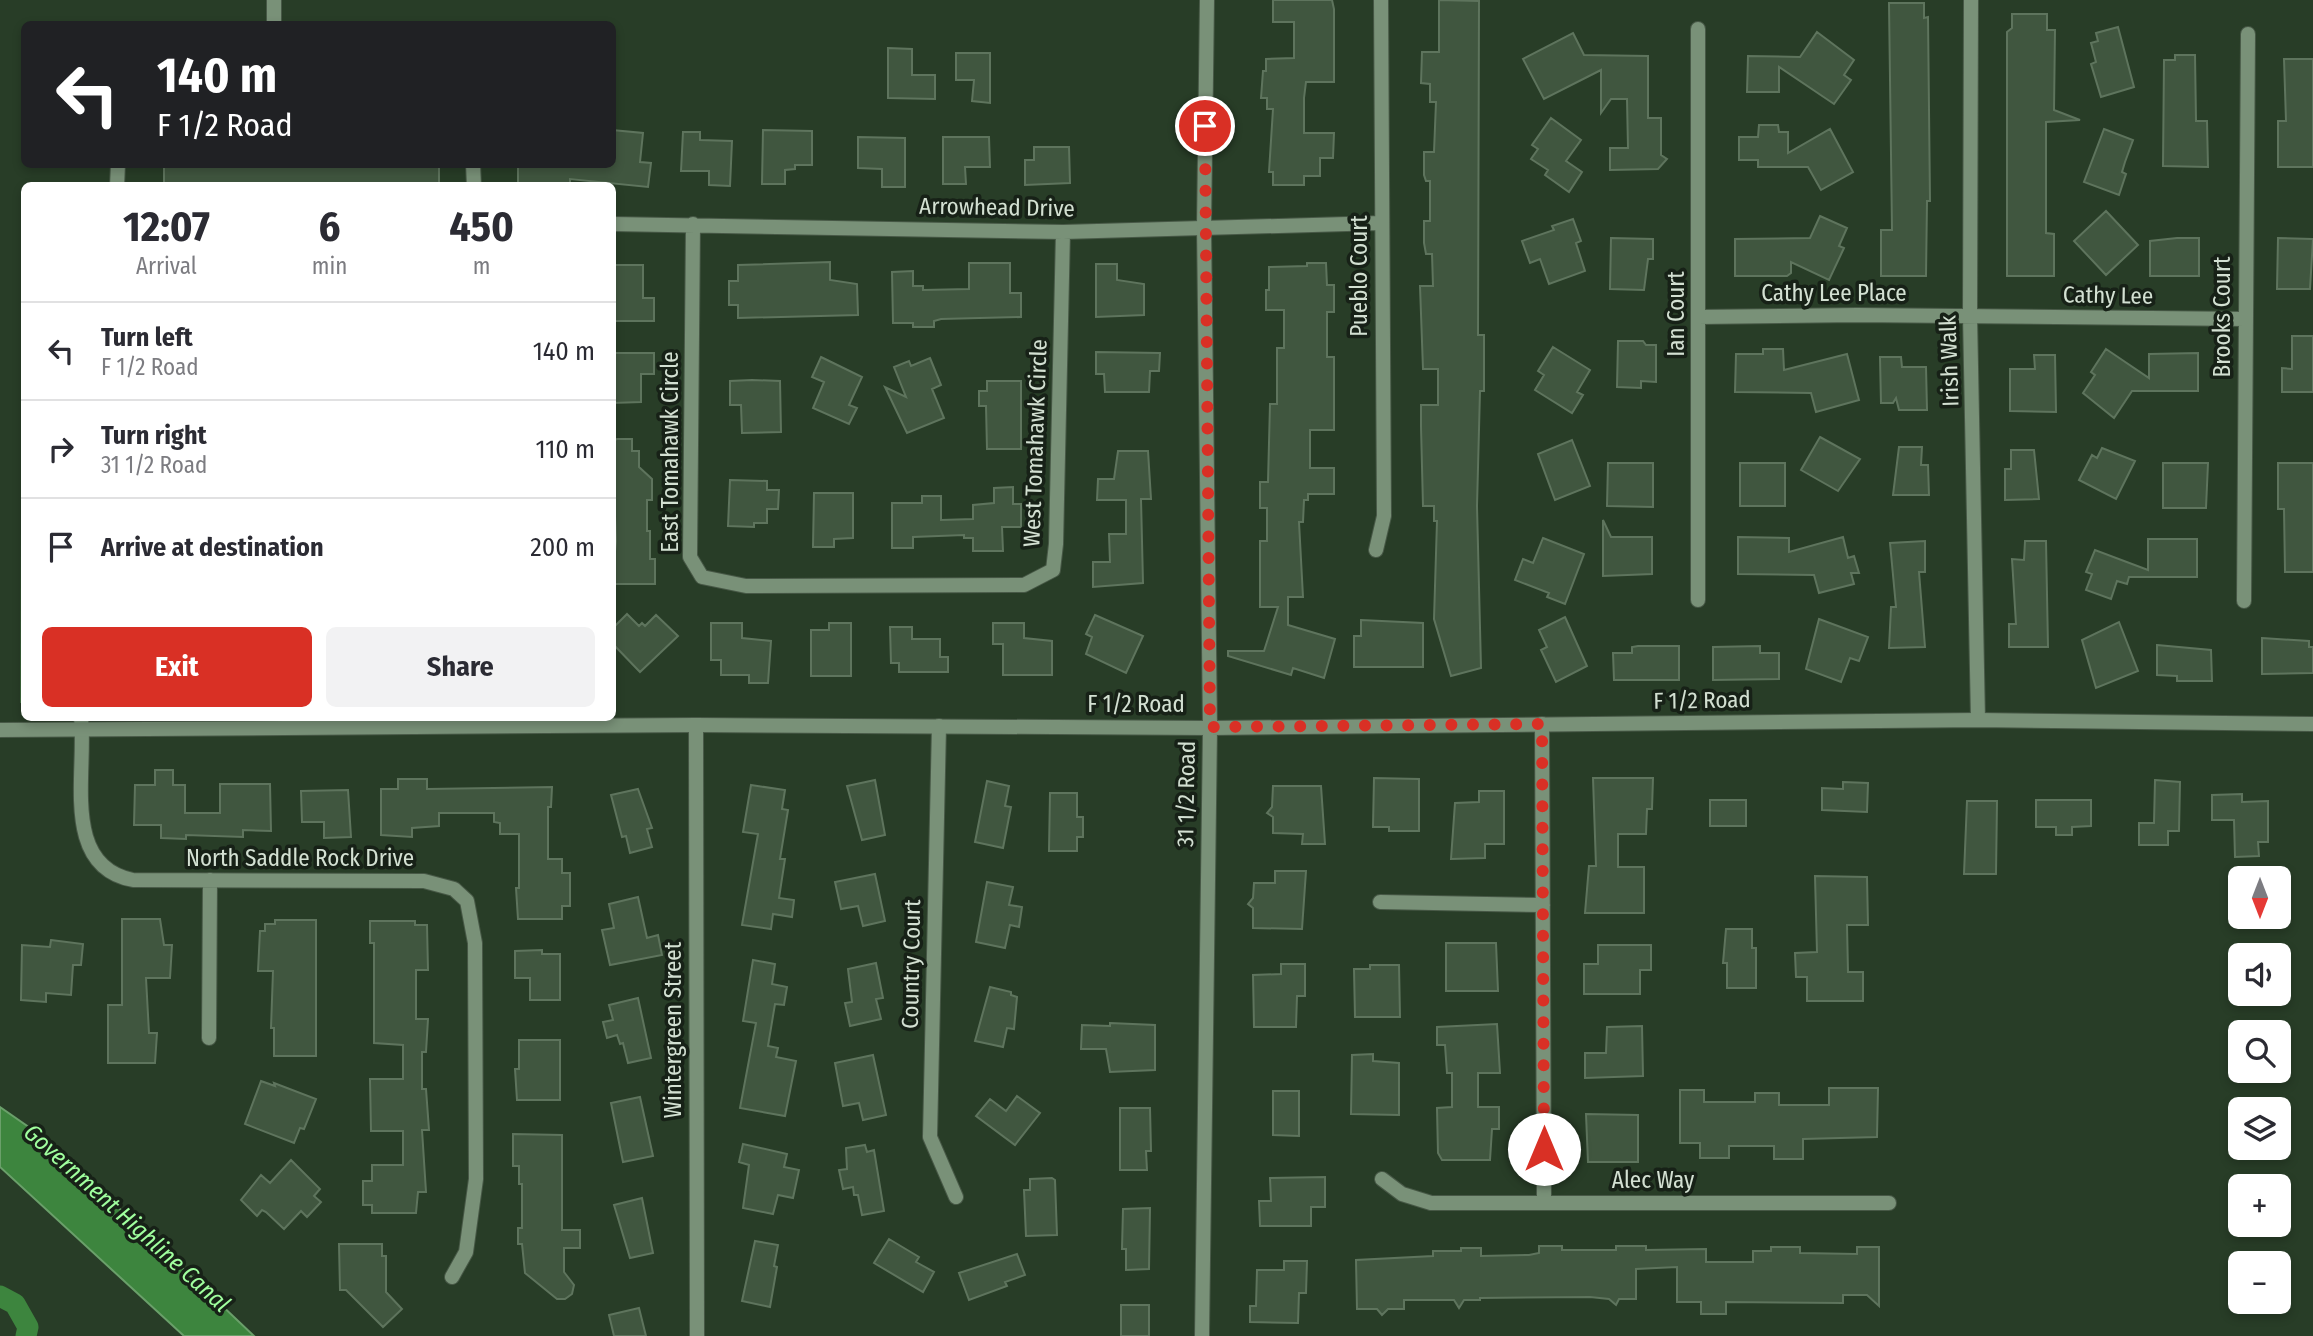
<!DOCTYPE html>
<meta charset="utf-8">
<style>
body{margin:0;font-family:"Fira Sans Condensed",sans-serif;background:#f2f2f3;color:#2b2b33;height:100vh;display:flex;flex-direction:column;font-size:26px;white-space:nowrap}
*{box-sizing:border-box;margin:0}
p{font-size:23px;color:#7c7c81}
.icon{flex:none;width:38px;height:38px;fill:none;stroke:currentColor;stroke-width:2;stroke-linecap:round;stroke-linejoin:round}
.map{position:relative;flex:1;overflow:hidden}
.sheet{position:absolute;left:21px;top:182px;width:595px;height:539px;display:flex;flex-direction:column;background:#fff;border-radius:10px;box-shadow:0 4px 10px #0003}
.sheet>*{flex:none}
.guide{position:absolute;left:21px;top:21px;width:595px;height:147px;border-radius:10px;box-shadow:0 4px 10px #0003;background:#202124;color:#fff;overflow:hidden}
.needle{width:46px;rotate:180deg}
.buttons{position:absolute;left:2228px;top:866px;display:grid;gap:14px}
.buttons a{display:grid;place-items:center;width:63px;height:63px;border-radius:10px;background:#fff;box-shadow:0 4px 10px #0003;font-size:35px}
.pin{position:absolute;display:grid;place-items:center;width:60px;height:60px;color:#fff;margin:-30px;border:4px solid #fff;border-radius:50%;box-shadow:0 2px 7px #0007}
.me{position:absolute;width:77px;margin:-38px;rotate:0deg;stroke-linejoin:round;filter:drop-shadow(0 0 5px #0008)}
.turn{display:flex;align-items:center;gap:24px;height:147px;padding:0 21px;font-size:32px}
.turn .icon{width:91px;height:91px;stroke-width:2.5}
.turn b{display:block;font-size:49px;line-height:60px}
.eta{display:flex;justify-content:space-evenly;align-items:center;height:119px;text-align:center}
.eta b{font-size:42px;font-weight:700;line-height:49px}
.action{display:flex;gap:14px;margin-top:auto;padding:14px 21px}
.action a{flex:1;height:80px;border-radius:10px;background:#d93025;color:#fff;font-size:28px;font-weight:700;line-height:80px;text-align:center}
.action a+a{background:#f2f2f3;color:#2b2b33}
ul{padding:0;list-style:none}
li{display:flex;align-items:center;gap:21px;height:98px;padding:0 21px;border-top:2px solid #e1e1e2}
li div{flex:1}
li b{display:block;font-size:26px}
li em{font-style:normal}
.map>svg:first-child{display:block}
.green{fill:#406e3f}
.water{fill:#3d853e;stroke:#6aa06a;stroke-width:2}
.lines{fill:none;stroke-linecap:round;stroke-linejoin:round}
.canal{stroke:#3d853e;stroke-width:21}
.building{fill:#40563f;stroke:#5e745d;stroke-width:2}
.minor-casing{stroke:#475846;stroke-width:16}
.tertiary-casing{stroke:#475846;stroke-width:16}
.minor{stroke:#799178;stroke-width:14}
.tertiary{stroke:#799178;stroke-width:14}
.route{stroke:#d93025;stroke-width:12;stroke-dasharray:0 21.6}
.labels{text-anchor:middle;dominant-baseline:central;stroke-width:7;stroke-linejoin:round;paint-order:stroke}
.street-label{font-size:23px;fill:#d3e0d2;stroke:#172117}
.water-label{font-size:24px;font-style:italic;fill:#a0ff9e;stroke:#172117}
</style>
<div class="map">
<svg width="2313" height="1336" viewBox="0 0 2313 1336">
<rect width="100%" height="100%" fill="#283d27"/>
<!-- green -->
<path class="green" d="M21,529H24V703H20Z"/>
<!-- water -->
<path class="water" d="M0,1107L46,1139L254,1336H184L0,1167Z"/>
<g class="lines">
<!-- canal -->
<path class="canal" d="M0,1296L15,1304L28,1327L26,1336"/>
</g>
<!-- building -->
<path class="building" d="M1273,0H1332L1334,9V82H1306L1304,98V133H1334L1333,158H1320V176H1304V185H1273V172H1269L1273,109H1267V98H1261L1263,71H1266V59L1294,58V22H1273Z
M1439,0L1479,1L1478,335H1484V391H1480L1477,506L1481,668L1451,676L1434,619L1437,521H1434V506H1423L1421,427V405H1438V369H1423L1420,286H1433L1432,254H1426L1424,243V221H1430V181H1426L1424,175V152H1434L1436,102H1430V84L1421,83L1422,52H1439Z
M1889,3H1924V18L1928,17L1930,201H1927L1926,276H1881V230H1892Z
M2012,14H2047V30H2055L2054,110L2080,120L2046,122V233L2054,234V276H2007V32L2012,28Z
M2118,27L2134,87L2101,97L2091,64L2096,62L2091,43L2098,41L2096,33Z
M1817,32L1854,60L1844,75L1851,80L1834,104L1779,67V92H1747L1748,56L1800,57Z
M1573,33L1584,55L1648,56V118H1661V155L1667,159L1658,169L1610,170V148H1628L1627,99H1611L1601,113V70L1544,99L1523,59Z
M888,48L912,49V75H935V99L888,98Z
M956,53H990V103L972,101L974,80H956Z
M2175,55H2195L2196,121H2207L2208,167L2163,166L2164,60H2175Z
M2284,59H2313V167H2278V121H2286Z
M1551,118L1581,140L1566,161L1582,172L1569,192L1545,175L1548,170L1531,159L1538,149L1532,145Z
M1759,125H1778L1779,132H1788V153L1830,129L1853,172L1821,190L1808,167H1758V160H1739V137H1758Z
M2104,129L2133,140L2125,162L2122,172L2126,174L2119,195L2084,182Z
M612,130L643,133L640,162L651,163L648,187L570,179V186H518V164H612Z
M763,130L812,131V165H795V169L785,170V184H762Z
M683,132H700V140L732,141L730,186L709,185V171H681Z
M858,137L905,138V187H882V169L858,168Z
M943,137H989L990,167H965L966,184H943Z
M1034,147H1069L1070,183L1025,185V160H1034Z
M439,164V186H164V165L167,164Z
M2106,211L2138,245L2106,275L2074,241Z
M1820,216L1847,228L1839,246L1844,248L1829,280L1791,262V273L1787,276H1735V239L1810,238Z
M1573,219L1581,241L1576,243L1585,271L1549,284L1540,259L1530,263L1522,241L1554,230L1552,226Z
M1611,238L1653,239V259H1648L1644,290L1610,289Z
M2177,238H2199V276H2150V241Z
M2278,238L2313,239L2310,289H2277Z
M830,262V280L857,284L858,315L738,318V305H729V281H738V265Z
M969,263H1010V293H1021V317L941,319L934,321V327H913V323H893L892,272L913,271V286H923V290L969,289Z
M1307,263H1326L1327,285H1334V312H1327V357H1334V430H1310V468H1334V494H1308V500H1304L1303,522H1299L1303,597H1288V625L1335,639L1324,678L1293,668L1291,675L1228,656V651H1264L1278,607H1260V541H1267V508H1260V482H1268L1270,404H1277V348H1284V310H1266V290H1269V267L1307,266Z
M1096,264H1117V280L1144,284V315L1096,317Z
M612,265H643V298H654V321H612Z
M2292,336H2313V392H2282V368L2292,369Z
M1618,341H1643L1646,345H1656V382L1641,381V388L1617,387Z
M1553,347L1590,370L1577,392L1583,395L1572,413L1535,390L1544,375L1538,371Z
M1763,349H1783L1784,370L1847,354L1859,400L1816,412L1811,393L1735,392L1736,354H1763Z
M2106,349L2149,378V354L2198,353V391H2132L2114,418L2083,393L2095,375L2091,372Z
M1096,352L1160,353L1159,371H1150L1149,392H1105L1104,374H1096Z
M612,353H654V374H641V402L612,403Z
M2034,355H2055L2056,412L2010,411V369H2035Z
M821,357L862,377L849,405L857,408L849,424L813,408L824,382L812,377Z
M1880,357H1901L1902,367H1926L1927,410H1899L1896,398L1893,403H1881Z
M930,358L941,385L932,389L944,418L907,433L885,387L906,397L894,367L909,361L911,366Z
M752,380L780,381L781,432L742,433L741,405H730V381Z
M987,381H1021V449H987L986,406H979V391H987Z
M1820,437L1860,459L1838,491L1801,470Z
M617,439H632V451H639V467L652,479V500H647V531H650V559H655V584H612L616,541L612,441Z
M1572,440L1590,486L1555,500L1538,454Z
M1899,447H1922L1921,465H1928L1929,495H1893Z
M2102,448L2135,461L2116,499L2079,480L2092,455L2097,458Z
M2011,450H2034L2039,499L2005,500V469H2011Z
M1118,451H1148L1151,499H1141L1143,583L1093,587V562H1110L1109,534H1126V500H1097L1098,479H1114Z
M1608,463H1653V507L1607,506Z
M1740,463H1785V506H1740Z
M2163,463H2208L2206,508H2163Z
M2278,463H2313V572H2285L2284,509H2278Z
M730,480L767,481V490H779L778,509H767V523H754V527L728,526Z
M1013,487V504H1021V527H1002L1003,551H973V538H964V535L913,537V548H892V503H922V496H941V520L973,519V505L994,503V488Z
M814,493H853V538L834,539V547H813Z
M1603,520L1611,537H1652V574L1603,576Z
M1738,537L1789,538V552L1843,537L1848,558L1854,556L1859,573H1851L1854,584L1819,593L1814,575L1738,574Z
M1543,538L1584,554L1565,604L1547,597L1549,593L1515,580L1523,559L1533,563Z
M2148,539H2197V577H2129L2127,584L2117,581L2111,599L2086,590L2092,574L2086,572L2095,550L2148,570Z
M1925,541V572H1919L1925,647L1889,648L1891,607H1896L1890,543Z
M2025,541H2046L2048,647H2009V624H2016L2012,559L2024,560Z
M627,614L639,626L642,623L645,626L656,615L678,636L640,672L612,643V629Z
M1095,615L1143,636L1126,673L1086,654L1092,637L1086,634Z
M1565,617L1587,666L1556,682L1541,650L1547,647L1539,630Z
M1819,619L1868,637L1859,661L1850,658L1841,682L1806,669Z
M1361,620L1423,623V667H1354V636H1361Z
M2119,622L2138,671L2096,688L2082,640Z
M711,623H742V638L771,641L768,683H749V675H721V660H711Z
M829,623H851V676H811V630H829Z
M993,623H1024V638L1052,641V675H1003V644H993Z
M890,627H912V639H940V657H948V672H899V663H891Z
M2262,638L2309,641V647H2313V673L2262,674Z
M2157,645L2211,650L2212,681H2177V676L2157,675Z
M1679,646V680H1614L1613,653H1632V647L1638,646Z
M1760,646V653H1779V679L1713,680V647Z
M155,770H173V785H185V813H220V784H270L271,831L243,830V837L186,835V839L161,838V825H134L135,785H155Z
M1374,778L1419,779V831H1389V827H1373Z
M1593,778H1653L1652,809H1647L1646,834H1618V867H1644V913H1585L1589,866H1596Z
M398,779H427V789L552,787L551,807H548V859H562V873H570V906H562V919H518L516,888H519V834H500V823L494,822V813H439V826L412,828V837L381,835V789H398Z
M875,780L885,835L862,840L847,786Z
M2155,780L2180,782L2179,831H2168V845H2139V823H2154Z
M987,781L1009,786L1005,806L1011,807L1003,848L975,842Z
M1843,782L1868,783L1867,812L1822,810V788L1843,789Z
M751,785L785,790L782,809L788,810L780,859H785L779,898L794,900L792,917L773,914L771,929L742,925L758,834L743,832Z
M1273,786H1321L1325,844H1302L1303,834L1273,833V817L1267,813L1272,807Z
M638,789L652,828L647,829L652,847L630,853L626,836L622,837L611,795Z
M348,790L351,837L324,838V822H302L301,791Z
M1479,791H1504V844H1485V858L1451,859L1455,803L1479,802Z
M1050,793H1077V817H1083V837H1077V851H1049Z
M2242,794V802L2268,801V842H2258L2259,856L2235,857L2234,820H2212V795Z
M1710,800H1746V826H1710Z
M2036,800H2091V826L2072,827V835H2056V827H2036Z
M1967,801H1997L1996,874H1964Z
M1275,871H1306L1302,929L1253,928V908L1248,904L1253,898L1254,883H1275Z
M875,874L885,921L863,926L858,906L841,909L835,882Z
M1815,876L1867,877L1868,925H1847L1848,972H1863V1001H1807V977H1796L1795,953L1817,952Z
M987,882L1013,887L1009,905L1022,907L1019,927L1010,925L1005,948L976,942Z
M638,897L647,938L658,935L662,955L610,965L602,930L614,928L609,904Z
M122,919H160L164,945H172L170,978H146L149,1033H157L155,1063H108V1005H122Z
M275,920H316V1056H274V1028H271L273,971H258L260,931H265V924H275Z
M370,921H415V925H427L428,970H416V1019H428L426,1052H422V1089H426L429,1130H422L426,1192H418L416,1213H372V1205H363V1181H372V1165H403V1131H371L370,1079H403V1045L374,1043V943H370Z
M1726,929H1752V948H1756V988H1727V963H1723Z
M51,940L83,944L81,965H73L71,995L46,993V1002L21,1000L22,945L50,947Z
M1446,943H1496L1498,991H1446Z
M1598,945H1651V970H1640V994H1584V964H1598Z
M542,950V954H560V1000H530V978H515V951Z
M753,960L775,964L772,984L787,987L784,1005L775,1004L768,1046L778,1048L776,1057L796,1061L785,1116L740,1108L756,1023L743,1021Z
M876,963L883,998L876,999L881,1019L850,1026L845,1003L852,1002L848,969Z
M1281,964H1305V996H1297L1296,1027H1254L1253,975L1281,974Z
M1370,965H1399L1400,1017H1355L1354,969H1370Z
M990,987L1011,992V995L1017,997L1014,1029L1007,1028L1003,1047L975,1041Z
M638,998L651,1058L628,1063L623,1043L620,1044L617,1035L607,1038L603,1022L613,1020L609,1005Z
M1110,1023L1155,1025V1070L1110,1072L1106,1049H1081L1082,1025L1110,1026Z
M1497,1024L1500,1073H1478V1107H1499V1129H1492L1490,1160H1442L1438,1153L1437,1108L1452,1107V1073H1447L1445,1045H1437V1027Z
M1642,1026L1643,1076L1585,1078V1053H1606L1607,1027Z
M519,1040H560V1100H517L515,1069H519Z
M1373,1054V1061L1399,1063V1115L1351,1114L1352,1055Z
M873,1055L886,1115L863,1120L859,1103L843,1106L835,1063Z
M261,1081L275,1086L274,1083L316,1099L304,1129L300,1128L294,1143L245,1124Z
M1829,1088H1878L1877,1137L1803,1139V1159H1774V1146H1729V1158H1700V1143H1680V1090H1704V1102H1755V1093H1779V1105H1829Z
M1273,1091H1299V1136L1273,1135Z
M1017,1096L1040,1113L1015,1145L976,1116L990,1099L1006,1111Z
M640,1097L653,1156L623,1162L611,1103Z
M1120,1108H1150L1151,1151H1146L1147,1170H1120Z
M1586,1114L1638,1115V1162H1588Z
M513,1134L562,1135V1230H580V1248H564V1272L574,1285L572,1294L565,1299H557L525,1273L522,1244H518V1228H522V1184H519V1166H513Z
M743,1144L787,1154L784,1167L799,1170L793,1198L778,1195L773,1214L743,1208L749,1165L739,1162Z
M865,1145L867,1152L874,1150L884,1211L862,1215L858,1195H854L853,1187L843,1189L839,1170L847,1169L846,1148Z
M291,1160L320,1189L314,1196L321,1202L307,1217L301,1211L284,1229L266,1212L262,1210L257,1216L241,1200L261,1175L270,1183Z
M1325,1177V1207H1311V1226H1260L1259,1201H1271L1270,1178Z
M1052,1178L1055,1180L1057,1235L1026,1236L1024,1190H1030V1179Z
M642,1198L653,1253L630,1258L614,1205Z
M1150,1208L1149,1269L1126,1270V1249H1122L1123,1209Z
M889,1239L919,1257L916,1262L934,1272L923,1292L874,1263Z
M755,1241L778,1245L774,1266L777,1267L770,1307L742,1301Z
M339,1244H382V1256H386V1292L402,1309L383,1327L346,1290H340Z
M1539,1246H1562V1250H1616V1246H1646V1250L1706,1249V1262H1753V1251H1771V1247H1800V1253L1857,1254V1247H1879V1306L1867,1295H1843V1303L1726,1302V1314H1701V1302H1677V1267L1636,1269V1299H1619L1616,1305L1609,1299L1590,1297L1480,1298V1300H1464L1459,1308L1454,1300H1404V1309H1388L1382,1315L1377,1309H1357L1356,1260L1433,1256V1251H1461V1248H1481V1256L1529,1255L1539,1253Z
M1017,1254L1025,1275L1005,1282L1007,1286L969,1300L959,1273Z
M1284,1261H1307L1306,1293H1299L1298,1323L1250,1322V1306H1256L1257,1270H1284Z
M1121,1305H1149V1336H1121Z
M639,1308L646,1336H614L609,1315Z"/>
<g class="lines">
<defs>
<path id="minor" d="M274,0V24
M1971,0L1970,316L1978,720
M1698,29V600
M473,164L474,186
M117,186L118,164
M612,224L1063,232L1381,223
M693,224L690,557L702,577L746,586L1024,585L1053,570L1056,544L1063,232
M1698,317L1857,315L2245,319
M1376,550L1384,516L1381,0
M2244,601L2248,34
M81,718C87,772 60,866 133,880L424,881L454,889L467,901L475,943L476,1179L466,1252L452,1277
M1542,724L1544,1203
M696,725L697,1336
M939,726L930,1137L956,1197
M1380,902L1543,905
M209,1038L210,880
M1382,1179L1402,1194L1431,1203H1889"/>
<path id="tertiary" d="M0,730L696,725L1210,728L1978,720L2313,724
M1202,1336L1210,728L1204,227L1207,0"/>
</defs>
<!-- minor casing -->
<use href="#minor" class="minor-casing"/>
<!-- tertiary casing -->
<use href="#tertiary" class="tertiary-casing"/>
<!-- minor -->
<use href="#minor" class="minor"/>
<!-- tertiary -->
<use href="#tertiary" class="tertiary"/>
</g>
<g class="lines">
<!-- route -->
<path class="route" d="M1205,126L1210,727L1542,724L1544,1149"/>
</g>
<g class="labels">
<!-- street labels -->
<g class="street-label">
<text transform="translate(997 207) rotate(1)">Arrowhead Drive</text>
<text transform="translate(1359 276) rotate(-90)">Pueblo Court</text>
<text x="1834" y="293">Cathy Lee Place</text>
<text transform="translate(2108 295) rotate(1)">Cathy Lee</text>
<text transform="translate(1676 314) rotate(-90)">Ian Court</text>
<text transform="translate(2222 317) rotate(-90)">Brooks Court</text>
<text transform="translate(1949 361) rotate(-92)">Irish Walk</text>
<text transform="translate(1035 443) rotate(-88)">West Tomahawk Circle</text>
<text transform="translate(670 452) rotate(-90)">East Tomahawk Circle</text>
<text transform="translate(1702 700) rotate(-1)">F 1/2 Road</text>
<text x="1136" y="704">F 1/2 Road</text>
<text transform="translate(1186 794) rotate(-89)">31 1/2 Road</text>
<text x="300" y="858">North Saddle Rock Drive</text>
<text transform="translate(911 964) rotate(-89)">Country Court</text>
<text transform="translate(673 1030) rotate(-90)">Wintergreen Street</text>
<text x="1653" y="1180">Alec Way</text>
</g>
<!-- water labels -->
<g class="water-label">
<text transform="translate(127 1218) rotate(42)">Government Highline Canal</text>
</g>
</g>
</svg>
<div class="buttons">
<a><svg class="needle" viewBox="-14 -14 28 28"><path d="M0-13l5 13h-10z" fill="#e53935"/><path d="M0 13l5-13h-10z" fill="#7c7c81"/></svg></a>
<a><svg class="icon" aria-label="sound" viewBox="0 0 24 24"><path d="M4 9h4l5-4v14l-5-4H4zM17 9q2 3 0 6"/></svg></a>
<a><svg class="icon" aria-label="search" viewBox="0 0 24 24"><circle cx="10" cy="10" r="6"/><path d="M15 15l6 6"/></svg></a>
<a><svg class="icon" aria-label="layers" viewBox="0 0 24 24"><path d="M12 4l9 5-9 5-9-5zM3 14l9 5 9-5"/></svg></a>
<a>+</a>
<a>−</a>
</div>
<div class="pin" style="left:1205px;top:126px;background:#d93025"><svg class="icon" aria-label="arrive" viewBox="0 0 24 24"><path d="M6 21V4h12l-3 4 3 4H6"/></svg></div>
<svg class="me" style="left:1544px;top:1149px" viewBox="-20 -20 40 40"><circle r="19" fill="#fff"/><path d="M0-13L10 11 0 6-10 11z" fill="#d93025"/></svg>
<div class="guide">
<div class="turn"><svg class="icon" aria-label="left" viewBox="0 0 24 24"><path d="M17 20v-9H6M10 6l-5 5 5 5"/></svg><div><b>140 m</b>F 1/2 Road</div></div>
</div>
<section class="sheet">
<div class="eta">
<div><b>12:07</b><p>Arrival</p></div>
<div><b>6</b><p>min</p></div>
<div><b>450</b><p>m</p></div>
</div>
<ul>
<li><svg class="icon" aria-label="left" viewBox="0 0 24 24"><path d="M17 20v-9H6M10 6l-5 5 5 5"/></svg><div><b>Turn left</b><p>F 1/2 Road</p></div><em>140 m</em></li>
<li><svg class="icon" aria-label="right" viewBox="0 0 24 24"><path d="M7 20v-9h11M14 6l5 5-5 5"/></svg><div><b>Turn right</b><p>31 1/2 Road</p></div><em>110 m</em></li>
<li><svg class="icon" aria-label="arrive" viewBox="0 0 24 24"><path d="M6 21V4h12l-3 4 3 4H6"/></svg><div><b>Arrive at destination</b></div><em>200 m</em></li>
</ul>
<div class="action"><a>Exit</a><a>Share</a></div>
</section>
</div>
